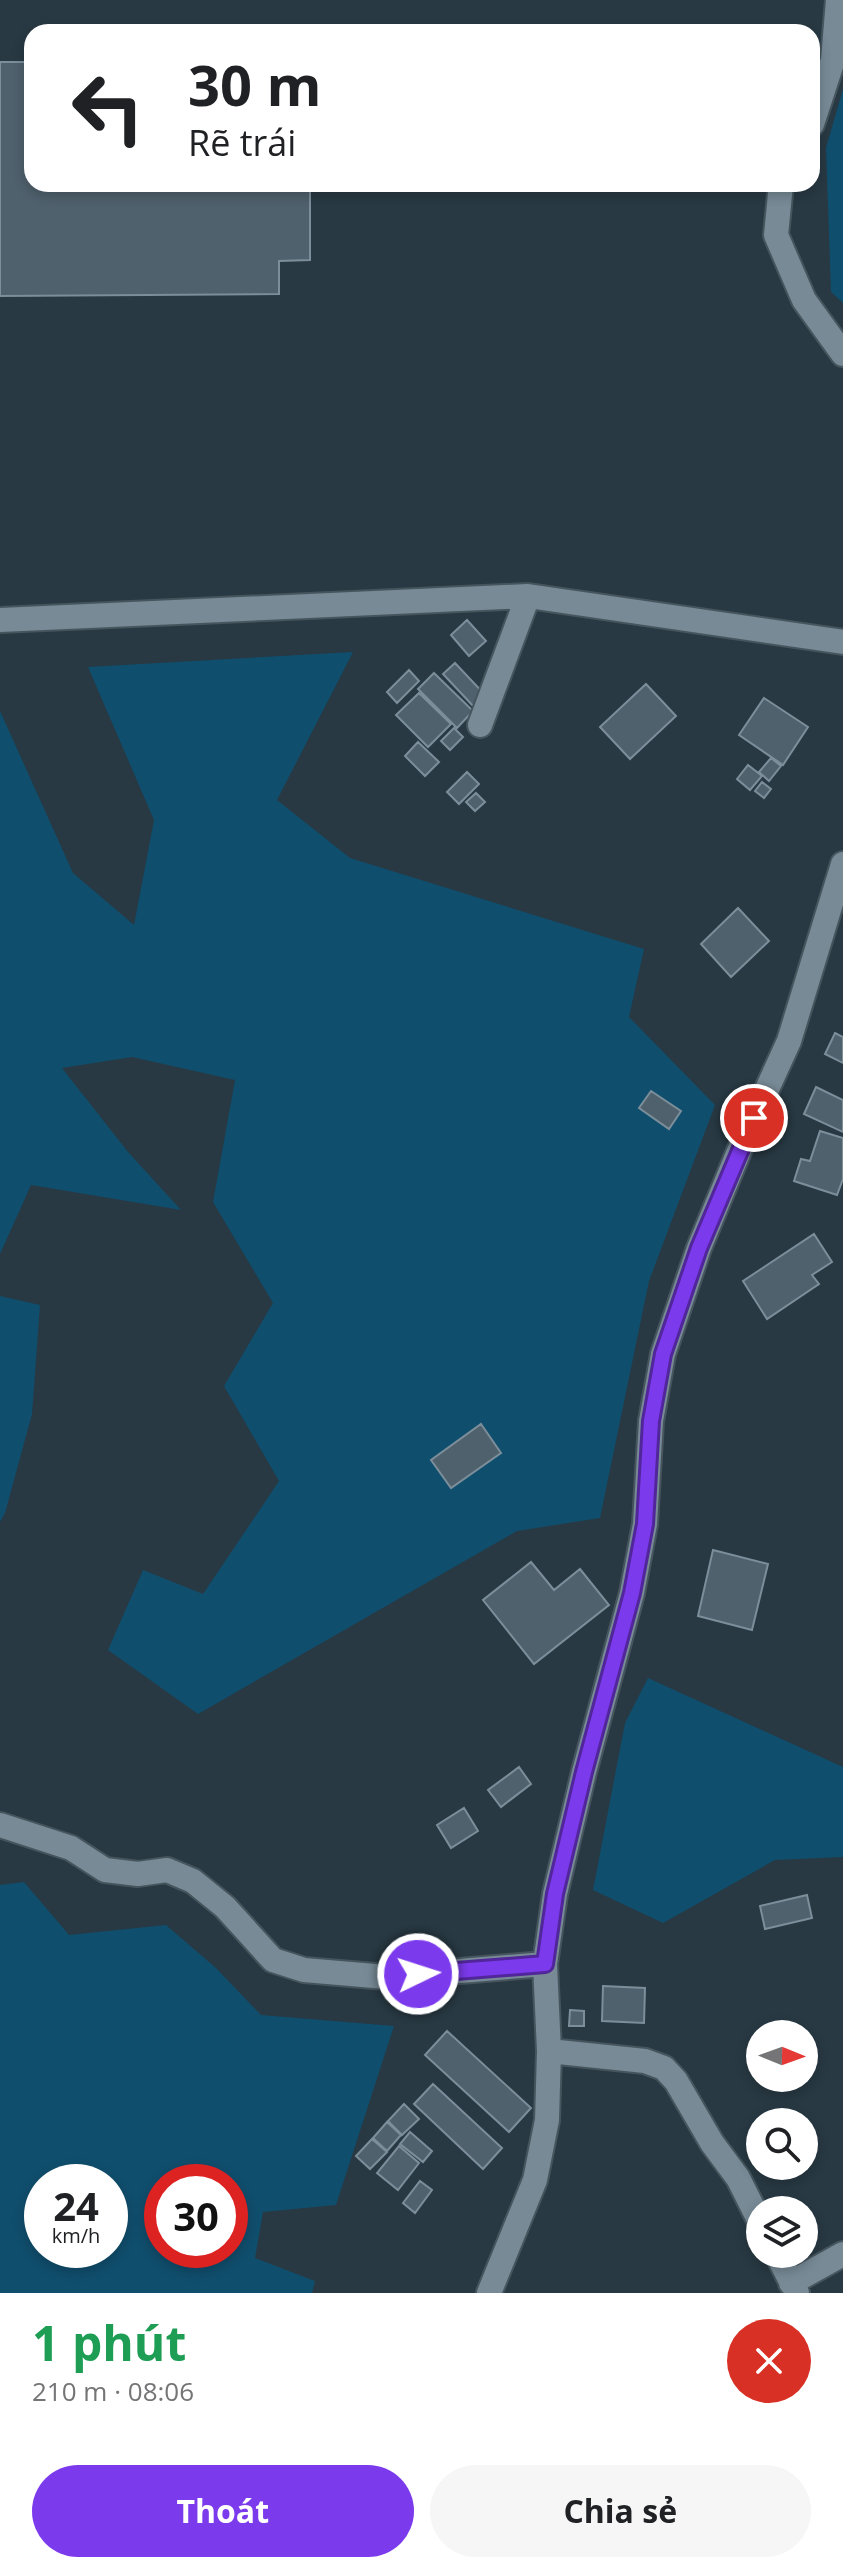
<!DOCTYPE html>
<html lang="vi">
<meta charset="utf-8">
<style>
body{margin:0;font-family:"Open Sans",sans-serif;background:#f6f6f6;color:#202124;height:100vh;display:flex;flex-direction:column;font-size:30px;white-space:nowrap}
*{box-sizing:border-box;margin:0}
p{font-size:26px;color:#757577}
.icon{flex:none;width:44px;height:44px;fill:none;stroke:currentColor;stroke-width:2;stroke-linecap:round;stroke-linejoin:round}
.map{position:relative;height:2293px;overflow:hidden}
.drawer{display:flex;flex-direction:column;background:#fff;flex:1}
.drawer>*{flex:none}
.top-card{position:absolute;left:24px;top:24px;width:796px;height:168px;border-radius:24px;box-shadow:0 4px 12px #0003;background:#fff;color:#202124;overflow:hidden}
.needle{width:52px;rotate:91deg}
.buttons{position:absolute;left:746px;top:2020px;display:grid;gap:16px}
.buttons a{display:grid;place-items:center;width:72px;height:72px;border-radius:50%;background:#fff;box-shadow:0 4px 12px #0003;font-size:40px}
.speed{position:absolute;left:24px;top:2164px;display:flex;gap:16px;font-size:40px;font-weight:700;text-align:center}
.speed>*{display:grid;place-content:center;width:104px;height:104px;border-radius:50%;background:#fff;box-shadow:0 4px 12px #0003;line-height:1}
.speed small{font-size:20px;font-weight:400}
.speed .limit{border:12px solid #d22;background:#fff;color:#111}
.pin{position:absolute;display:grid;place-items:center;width:68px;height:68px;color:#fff;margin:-34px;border:4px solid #fff;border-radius:50%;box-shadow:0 2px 8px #0007}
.me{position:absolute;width:88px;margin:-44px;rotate:86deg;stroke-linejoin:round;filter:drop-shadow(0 0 6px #0008)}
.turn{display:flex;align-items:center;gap:28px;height:168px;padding:0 32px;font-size:36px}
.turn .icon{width:104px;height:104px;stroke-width:2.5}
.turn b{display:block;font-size:56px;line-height:68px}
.round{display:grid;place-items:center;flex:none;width:84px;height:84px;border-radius:42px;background:#f6f6f6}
.summary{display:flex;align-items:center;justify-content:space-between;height:136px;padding:0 32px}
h1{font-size:48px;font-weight:700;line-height:60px;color:#1e9e55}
.primary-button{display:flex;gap:16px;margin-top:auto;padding:16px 32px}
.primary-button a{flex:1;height:92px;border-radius:48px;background:#7c3aed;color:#fff;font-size:32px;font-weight:700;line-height:92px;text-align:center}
.primary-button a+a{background:#f6f6f6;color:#202124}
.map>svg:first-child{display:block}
.green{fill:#104e6d;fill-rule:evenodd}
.building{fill:#4f616d;stroke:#7b8e9a;stroke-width:2}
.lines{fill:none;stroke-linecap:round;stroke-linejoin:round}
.minor-casing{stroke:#46555d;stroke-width:28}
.minor{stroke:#778a96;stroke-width:24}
.route-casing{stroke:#51269a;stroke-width:20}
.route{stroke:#7c3aed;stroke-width:14}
</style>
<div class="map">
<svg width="843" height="2293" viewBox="0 0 843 2293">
<rect width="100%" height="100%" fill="#283943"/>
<!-- green -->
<path class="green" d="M843,89V303L831,292L826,148Z
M353,652L277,800L350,858L644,949L629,1017L715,1105L649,1281L600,1518L517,1531L198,1714L108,1650L143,1570L203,1594L279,1481L224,1386L273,1303L213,1202L235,1080L132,1057L62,1068L128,1152L181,1210L31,1185L0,1254V711L73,873L134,925L154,820L88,667Z
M0,1296L40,1305L32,1414L5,1513L0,1522Z
M648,1678L843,1767V1857L775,1860L663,1923L593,1890L625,1723Z
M24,1882L69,1935L166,1925L216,1968L261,2015L394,2026L336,2205L263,2212L255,2258L315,2281L312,2293H0V1885ZM110,2182V2250H42V2182ZM230,2182V2250H162V2182Z"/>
<!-- building -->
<path class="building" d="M0,62H32V184H310V260L279,261V294L0,296Z
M467,620L486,641L469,656L451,635Z
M455,663L487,697L475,708L443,674Z
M409,670L419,681L397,703L387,692Z
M434,673L473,711L457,728L418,689Z
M646,684L676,716L630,759L600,727Z
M419,693L451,724L428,747L396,715Z
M764,698L808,727L783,765L739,735Z
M454,728L463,737L450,750L441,741Z
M418,742L439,762L425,776L405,756Z
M771,758L781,766L769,781L759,772Z
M748,765L762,776L750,790L737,779Z
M467,772L479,784L459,804L447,792Z
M762,782L771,789L764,798L755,791Z
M476,793L485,802L475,811L466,802Z
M738,908L769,941L731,977L701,944Z
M835,1033L843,1037V1063L825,1054Z
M816,1087L843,1100V1132L804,1114Z
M651,1091L681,1111L669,1129L639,1108Z
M820,1131L843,1138V1179L837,1195L794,1181L801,1159L810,1161Z
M814,1234L832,1262L812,1275L819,1284L767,1319L743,1281Z
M481,1424L501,1453L451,1488L431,1460Z
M713,1550L768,1564L752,1630L698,1616Z
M531,1562L554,1590L580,1569L609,1605L534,1664L483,1600Z
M519,1767L531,1784L501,1807L488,1790Z
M464,1808L478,1831L451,1848L437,1825Z
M807,1895L812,1918L765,1929L760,1906Z
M603,1986L645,1988L644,2023L602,2021Z
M570,2010L584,2011V2026H569Z
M447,2031L531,2108L509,2132L425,2055Z
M433,2084L502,2148L483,2169L414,2104Z
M404,2104L419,2119L402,2135L388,2121Z
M387,2122L401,2135L387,2151L373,2138Z
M410,2132L432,2151L423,2162L400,2144Z
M372,2139L387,2152L370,2169L356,2156Z
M399,2146L419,2163L398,2190L377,2173Z
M420,2181L432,2190L415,2213L403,2203Z"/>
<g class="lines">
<defs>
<path id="minor" d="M812,124L833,60L838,0
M781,184L776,235L804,300L843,354
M0,620L528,596L843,642
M480,725L528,596
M0,1825L71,1848L105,1870L138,1874L167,1870L193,1881L225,1907L273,1960L304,1970L386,1977L545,1964
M549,2051L645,2061L664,2068L676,2081L712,2143L738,2178L760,2222
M777,2254L797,2293
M791,2283L843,2254
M489,2293L535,2180L547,2120L549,2051L545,1964L555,1894L584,1772L632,1593L645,1524L651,1421L663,1354L699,1248L742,1144L789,1041L843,864"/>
</defs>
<!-- minor casing -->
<use href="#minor" class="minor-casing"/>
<!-- minor -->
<use href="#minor" class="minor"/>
</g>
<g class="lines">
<defs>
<path id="route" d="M418,1974L545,1964L555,1894L584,1772L632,1593L645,1524L651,1421L663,1354L699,1248L754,1118"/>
</defs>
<!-- route casing -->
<use href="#route" class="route-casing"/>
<!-- route -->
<use href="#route" class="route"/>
</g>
</svg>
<div class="buttons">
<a><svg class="needle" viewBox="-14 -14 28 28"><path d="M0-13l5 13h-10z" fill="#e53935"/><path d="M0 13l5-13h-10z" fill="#757577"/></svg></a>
<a><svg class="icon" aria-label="search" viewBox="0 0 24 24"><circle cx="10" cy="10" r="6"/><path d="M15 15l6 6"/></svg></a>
<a><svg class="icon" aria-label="layers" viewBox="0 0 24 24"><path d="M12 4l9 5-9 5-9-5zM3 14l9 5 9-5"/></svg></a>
</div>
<div class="speed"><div>24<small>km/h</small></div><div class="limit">30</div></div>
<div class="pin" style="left:754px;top:1118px;background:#d93025"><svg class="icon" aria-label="arrive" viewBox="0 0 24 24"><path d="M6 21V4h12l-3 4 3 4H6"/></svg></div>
<svg class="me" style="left:418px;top:1974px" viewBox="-20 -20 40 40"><circle r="17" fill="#7c3aed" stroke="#fff" stroke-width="3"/><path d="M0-11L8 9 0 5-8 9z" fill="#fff"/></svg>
<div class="top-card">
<div class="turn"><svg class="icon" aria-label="left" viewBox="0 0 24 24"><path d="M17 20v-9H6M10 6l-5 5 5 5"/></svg><div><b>30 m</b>Rẽ trái</div></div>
</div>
</div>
<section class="drawer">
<div class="summary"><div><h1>1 phút</h1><p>210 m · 08:06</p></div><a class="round" style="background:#d93025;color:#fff"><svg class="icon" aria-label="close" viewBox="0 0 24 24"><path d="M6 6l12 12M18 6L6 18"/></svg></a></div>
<div class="primary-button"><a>Thoát</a><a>Chia sẻ</a></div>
</section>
